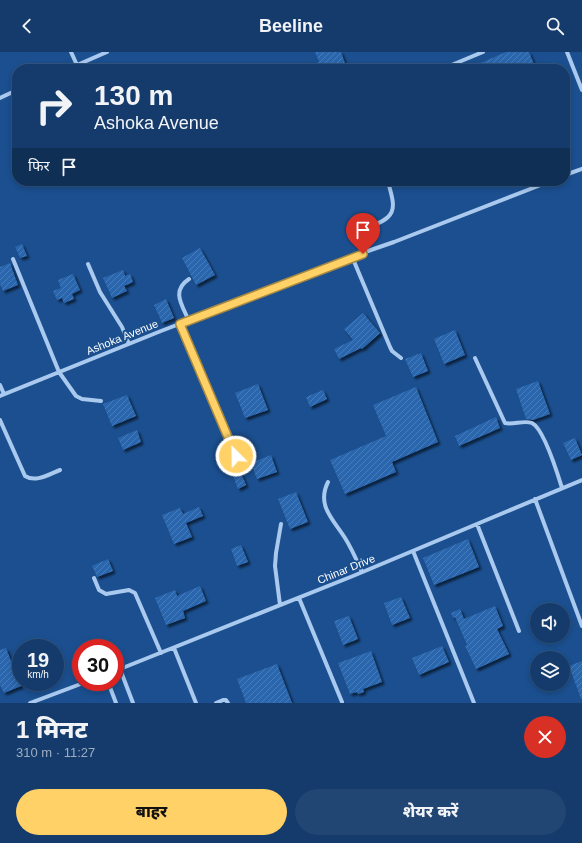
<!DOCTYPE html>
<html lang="hi">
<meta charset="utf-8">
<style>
body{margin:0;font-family:Arial,"Noto Sans Devanagari",sans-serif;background:#214673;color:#f1f3f6;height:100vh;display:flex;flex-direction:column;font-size:15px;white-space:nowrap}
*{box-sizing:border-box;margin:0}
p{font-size:13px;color:#9dadc1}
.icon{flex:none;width:22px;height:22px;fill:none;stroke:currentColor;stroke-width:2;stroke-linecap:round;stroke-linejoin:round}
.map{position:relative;height:651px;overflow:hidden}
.sheet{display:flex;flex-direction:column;background:#143b6b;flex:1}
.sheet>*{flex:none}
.banner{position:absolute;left:12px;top:12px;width:558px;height:122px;border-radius:16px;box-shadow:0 2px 6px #0003,0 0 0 1px #33557e;background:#143b6b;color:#f1f3f6;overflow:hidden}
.controls{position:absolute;left:530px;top:551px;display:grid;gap:8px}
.controls a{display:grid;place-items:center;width:40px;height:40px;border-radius:50%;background:#143b6b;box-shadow:0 2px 6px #0003,0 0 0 1px #33557e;font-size:20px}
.speed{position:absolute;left:12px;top:587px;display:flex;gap:8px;font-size:20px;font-weight:700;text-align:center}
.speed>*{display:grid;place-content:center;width:52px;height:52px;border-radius:50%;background:#143b6b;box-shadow:0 2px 6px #0003,0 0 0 1px #33557e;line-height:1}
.speed small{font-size:10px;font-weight:400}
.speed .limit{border:6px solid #d22;background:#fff;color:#111}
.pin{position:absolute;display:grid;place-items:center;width:34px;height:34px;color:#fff;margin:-41px -17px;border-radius:50% 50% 50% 0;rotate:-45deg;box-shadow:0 0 4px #0007}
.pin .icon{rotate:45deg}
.me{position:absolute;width:44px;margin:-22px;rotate:337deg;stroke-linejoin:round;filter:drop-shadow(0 0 3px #0008)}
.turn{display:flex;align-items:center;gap:14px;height:84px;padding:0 16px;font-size:18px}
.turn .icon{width:52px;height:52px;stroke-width:2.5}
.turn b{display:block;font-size:28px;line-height:34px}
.then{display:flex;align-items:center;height:38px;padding:0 16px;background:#0003;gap:8px;font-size:15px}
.round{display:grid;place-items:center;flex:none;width:42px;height:42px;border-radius:21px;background:#214673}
.head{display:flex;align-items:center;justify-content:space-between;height:68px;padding:0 16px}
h1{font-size:24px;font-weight:800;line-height:30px}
.action{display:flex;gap:8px;margin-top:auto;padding:8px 16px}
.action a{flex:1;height:46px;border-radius:24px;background:#ffd166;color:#111;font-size:16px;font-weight:800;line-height:46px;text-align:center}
.action a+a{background:#214673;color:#f1f3f6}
header{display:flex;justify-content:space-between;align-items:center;height:52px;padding:0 16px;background:#143b6b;font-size:18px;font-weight:800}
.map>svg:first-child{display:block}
.building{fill:url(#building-hatch);filter:url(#shadow)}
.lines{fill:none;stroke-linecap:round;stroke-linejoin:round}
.street{stroke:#a9c9ee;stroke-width:4}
.route-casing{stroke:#a68842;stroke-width:10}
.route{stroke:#ffd166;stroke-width:7}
.labels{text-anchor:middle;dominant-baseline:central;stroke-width:4;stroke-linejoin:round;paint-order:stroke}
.street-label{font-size:11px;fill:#fff;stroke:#1b4f8f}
</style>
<header><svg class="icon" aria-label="back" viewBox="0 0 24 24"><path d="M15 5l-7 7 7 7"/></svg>Beeline<svg class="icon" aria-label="search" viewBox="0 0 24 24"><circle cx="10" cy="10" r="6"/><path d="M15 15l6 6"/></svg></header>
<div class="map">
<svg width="582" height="651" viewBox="0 0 582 651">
<defs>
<pattern id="building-hatch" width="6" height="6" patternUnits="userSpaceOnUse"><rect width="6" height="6" fill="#2a66ad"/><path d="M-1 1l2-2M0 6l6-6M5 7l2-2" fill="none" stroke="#4a7db9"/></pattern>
<filter id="shadow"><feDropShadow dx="2.5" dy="2.5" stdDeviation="1" flood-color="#0009"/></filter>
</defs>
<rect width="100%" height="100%" fill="#1b4f8f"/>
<!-- building -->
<path class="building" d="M315,0H341L347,17H301L319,10Z
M506,0H529L536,17H467Z
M22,192L27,204L20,206L15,195Z
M200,196L215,223L196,233L182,206Z
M10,211L18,233L3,239L0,232V215Z
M123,218L125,224L130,222L133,230L124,234L127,239L112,246L103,226Z
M73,222L80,238L72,242L74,247L64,251L62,246L57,248L53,239L61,236L58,228Z
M166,247L174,266L162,271L154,253Z
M363,261L380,281L362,297L361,296L339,307L334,297L353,288L344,277Z
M455,278L465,303L444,312L434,287Z
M421,301L428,319L413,325L405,307Z
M538,329L550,362L533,368L526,367L516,337Z
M258,332L268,358L245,366L235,341Z
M416,335L438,390L392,410L396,420L345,442L330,408L386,384L373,353Z
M323,338L327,347L310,355L306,345Z
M127,343L136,364L112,374L103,352Z
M496,365L500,376L459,394L455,384Z
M137,378L141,390L123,398L118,386Z
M575,386L582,403L571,408L563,391Z
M271,403L277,420L257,427L251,411Z
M241,421L246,433L238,437L233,424Z
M296,440L308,470L290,477L278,447Z
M199,455L203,464L186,471L192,485L174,492L162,463L180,456L183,462Z
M468,487L479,515L434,533L423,506Z
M241,493L248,510L237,514L231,497Z
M108,507L113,519L97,525L92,514Z
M200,534L206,549L183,559L185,566L166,573L155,546L175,538L177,544Z
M401,545L410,566L392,573L384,551Z
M495,554L503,574L497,577L509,602L476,617L465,594L467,593L455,565L453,566L451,561L460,557L464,567Z
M349,564L358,587L343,593L334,569Z
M442,594L449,610L419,623L412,606Z
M6,596L11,609L18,607L21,614V634L4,641L0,633V598Z
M371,599L382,630L363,637L364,640L358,642L357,640L350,642L338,611Z
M582,609V647H581L569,614Z
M277,612L292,651H246L237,627Z"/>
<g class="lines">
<!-- street -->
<path class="street" d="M71,0L77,13
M567,0L582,38
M68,17L107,0
M442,17L483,0
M0,46L17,38
M565,123L582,117
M365,200L394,190L551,129
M13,207L59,320L76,344L82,347L101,349
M353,207L390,295L392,299L401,306
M88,212L100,240L122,275L129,292
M189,269C182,253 171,239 189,227
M180,272L236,404
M475,306L505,371C513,373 524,368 532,371C544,377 558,423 562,436
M0,333L4,342
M0,344L161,279L360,203L366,198C367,193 364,188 366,183C367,178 371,176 374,173C379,171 384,169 388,165C398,156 390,140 388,129
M0,368L25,424C36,431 49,422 60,418
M328,430C316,454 334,468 345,486C352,497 357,509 362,520
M535,447L582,574
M477,472L519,579
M413,499L474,651
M94,526L99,538L106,542L129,538L135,541L161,601
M299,546L342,650
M280,553L275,514L276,501L281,472
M174,596L196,651
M120,617L133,651
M115,619L353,524L582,428
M108,630L116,651
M30,651L86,630
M216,651L223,648H226L228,651"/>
</g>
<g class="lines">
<defs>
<path id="route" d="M236,404L180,272L363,202"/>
</defs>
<!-- route casing -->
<use href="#route" class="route-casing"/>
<!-- route -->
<use href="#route" class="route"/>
</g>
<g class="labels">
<!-- street labels -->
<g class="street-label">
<text transform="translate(122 285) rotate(-22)">Ashoka Avenue</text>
<text transform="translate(346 517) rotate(-22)">Chinar Drive</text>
</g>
</g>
</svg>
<div class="controls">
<a><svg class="icon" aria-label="sound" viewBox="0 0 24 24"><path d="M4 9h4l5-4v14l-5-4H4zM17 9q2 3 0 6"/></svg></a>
<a><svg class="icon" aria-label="layers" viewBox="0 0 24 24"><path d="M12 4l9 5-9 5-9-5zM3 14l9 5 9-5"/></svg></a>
</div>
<div class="speed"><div>19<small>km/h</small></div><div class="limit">30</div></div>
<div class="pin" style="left:363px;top:202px;background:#d93025"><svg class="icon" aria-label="arrive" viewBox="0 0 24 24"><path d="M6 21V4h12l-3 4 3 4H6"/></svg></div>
<svg class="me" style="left:236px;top:404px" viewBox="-20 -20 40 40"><circle r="17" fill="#ffd166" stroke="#fff" stroke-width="3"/><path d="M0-11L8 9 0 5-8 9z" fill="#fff"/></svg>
<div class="banner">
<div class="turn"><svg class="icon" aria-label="right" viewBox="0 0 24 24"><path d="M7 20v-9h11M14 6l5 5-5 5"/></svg><div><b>130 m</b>Ashoka Avenue</div></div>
<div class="then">फिर<svg class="icon" aria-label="arrive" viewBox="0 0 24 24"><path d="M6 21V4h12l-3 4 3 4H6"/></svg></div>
</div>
</div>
<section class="sheet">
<div class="head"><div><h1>1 मिनट</h1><p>310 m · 11:27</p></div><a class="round" style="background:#d93025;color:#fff"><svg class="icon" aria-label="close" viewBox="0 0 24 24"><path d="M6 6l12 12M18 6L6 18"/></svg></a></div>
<div class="action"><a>बाहर</a><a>शेयर करें</a></div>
</section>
